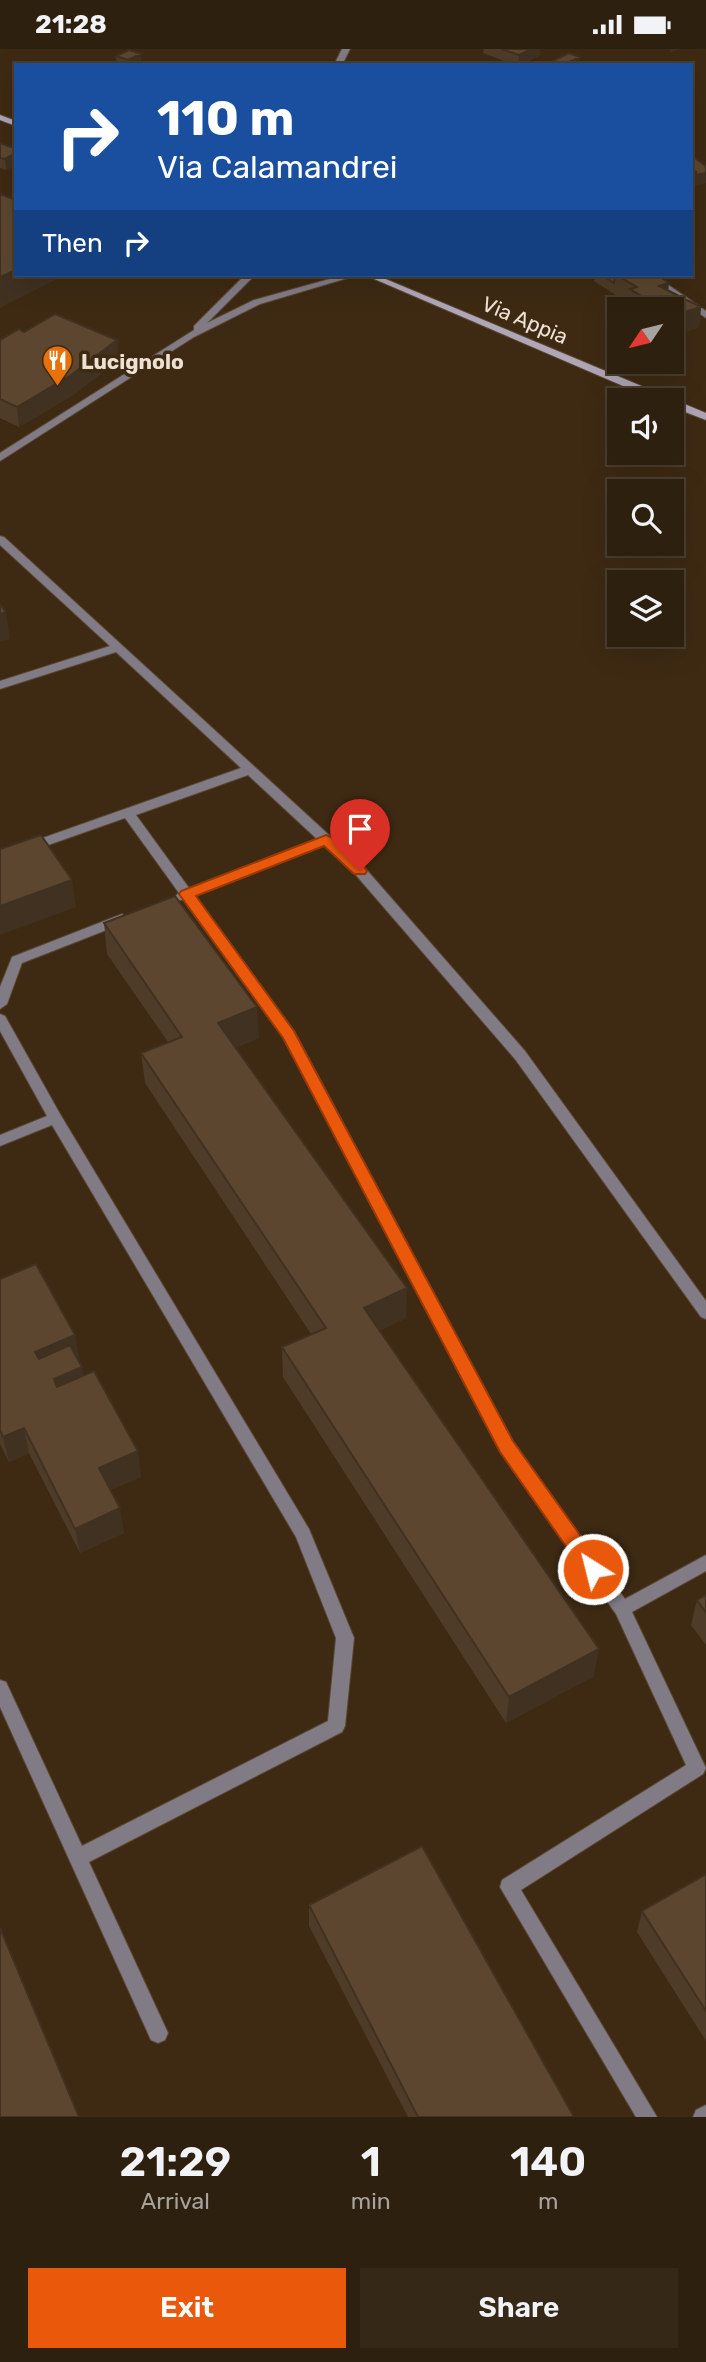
<!DOCTYPE html>
<style>
body{margin:0;font-family:Rubik,sans-serif;background:#362817;color:#f1f3f6;height:100vh;display:flex;flex-direction:column;font-size:26px;white-space:nowrap}
*{box-sizing:border-box;margin:0}
p{font-size:23px;color:#a7a39e}
.icon{flex:none;width:38px;height:38px;fill:none;stroke:currentColor;stroke-width:2;stroke-linecap:round;stroke-linejoin:round}
.map{position:relative;height:2068px;overflow:hidden}
.drawer{display:flex;flex-direction:column;background:#2e200e;flex:1}
.drawer>*{flex:none}
.banner{position:absolute;left:14px;top:14px;width:679px;height:214px;border-radius:0px;box-shadow:0 7px 28px #0002,0 0 0 2px #493e2e;background:#1a4fa0;color:#fff;overflow:hidden}
.needle{width:46px;rotate:235deg}
.buttons{position:absolute;left:607px;top:248px;display:grid;gap:14px}
.buttons a{display:grid;place-items:center;width:77px;height:77px;border-radius:0px;background:#2e200e;box-shadow:0 7px 28px #0002,0 0 0 2px #493e2e;font-size:35px}
.pin{position:absolute;display:grid;place-items:center;width:60px;height:60px;color:#fff;margin:-72px -30px;border-radius:50% 50% 50% 0;rotate:-45deg;box-shadow:0 0 7px #0007}
.pin .icon{rotate:45deg}
.me{position:absolute;width:77px;margin:-38px;rotate:324deg;stroke-linejoin:round;filter:drop-shadow(0 0 5px #0008)}
.turn{display:flex;align-items:center;gap:24px;height:147px;padding:0 28px;font-size:32px}
.turn .icon{width:91px;height:91px;stroke-width:2.5}
.turn b{display:block;font-size:49px;line-height:60px}
.then{display:flex;align-items:center;height:66px;padding:0 28px;background:#0003;gap:14px;font-size:26px}
.eta{display:flex;justify-content:space-evenly;align-items:center;height:119px;text-align:center}
.eta b{font-size:42px;font-weight:600;line-height:49px}
.action{display:flex;gap:14px;margin-top:auto;padding:14px 28px}
.action a{flex:1;height:80px;border-radius:0px;background:#ea580c;color:#fff;font-size:28px;font-weight:600;line-height:80px;text-align:center}
.action a+a{background:#362817;color:#f1f3f6}
.status{display:flex;justify-content:space-between;align-items:center;height:49px;padding:0 35px;background:#2e200e;direction:ltr}
.status svg{height:19px;fill:currentColor}
.map>svg:first-child{display:block}
.lines{fill:none;stroke-linecap:round;stroke-linejoin:round}
.minor-casing{stroke:#5a4732;stroke-width:2}
.secondary-casing{stroke:#5a4732;stroke-width:2}
.minor{fill:#817b86;fill-rule:evenodd}
.secondary{fill:#afa6b8;fill-rule:evenodd}
.wall{fill:#4f3c28}
.shaded-wall{fill:#403121}
.building{fill:#5c462f;stroke:#403121;stroke-width:2}
.route{fill:#ea580c;stroke:#983908;stroke-width:2}
.labels{text-anchor:middle;dominant-baseline:central;stroke-width:7;stroke-linejoin:round;paint-order:stroke}
.far-street-label{font-size:21px;fill:#eee1d3;stroke:#3e2a13}
.far-poi-label{font-size:21px;font-weight:bold;fill:#eee1d3;stroke:#3e2a13;text-anchor:start}
</style>
<div class="status"><b>21:28</b><svg viewBox="0 0 49 12"><path d="M0 12V9h3v3zM5 12V6h3v6zM10 12V3h3v9zM15 12V0h3v12zM26 1h20v11H26zM47 4h2v5h-2z"/></svg></div>
<div class="map">
<svg width="706" height="2068" viewBox="0 0 706 2068">
<rect width="100%" height="100%" fill="#3e2a13"/>
<g class="lines">
<defs>
<path id="minor" d="M342,0H350L342,16H334Z
M245,226H255L207,274L254,251L344,226H358L260,255L194,288L0,412V404L194,281V277Z
M643,226H654L706,262V269Z
M0,487L4,488L365,819L525,1002L706,1252V1270L701,1268L515,1010L355,825L324,796L195,847L294,982L512,1392L625,1550L706,1506V1522L632,1563L703,1713L706,1719L703,1725L521,1841L657,2068H636L500,1838L502,1831L686,1716L616,1565L500,1402L284,989L184,851H175L174,848L179,844L125,769L0,813V804L241,719L116,603L0,640V632L110,597L0,496ZM248,726L317,790L189,839L136,766Z
M122,865L129,870L127,873L22,914L7,955L0,960V938L12,908Z
M0,965L5,967L60,1065L309,1480L354,1589L345,1677L342,1683L89,1813L168,1984L165,1991L158,1994L151,1991L0,1658V1631L6,1633L82,1797L328,1672L336,1589L296,1488L52,1076L0,1097V1086L47,1067L0,982Z
M706,2056V2068H693L696,2061Z"/>
<path id="secondary" d="M0,66L16,72V77L0,71Z
M365,226H376L706,364V371L672,358V352H658Z"/>
</defs>
<!-- minor casing -->
<use href="#minor" class="minor-casing"/>
<!-- secondary casing -->
<use href="#secondary" class="secondary-casing"/>
<!-- minor -->
<use href="#minor" class="minor"/>
<!-- secondary -->
<use href="#secondary" class="secondary"/>
</g>
<!-- wall -->
<path class="wall" d="M484,0H540V6L520,16H515L483,4Z
M116,7L142,15L117,16Z
M0,94L16,100V116L6,121L0,119Z
M595,226H657L668,241L701,258L699,278L682,284L674,279L672,261L628,260V254L594,232Z
M24,283L117,291L119,311L73,346L19,378L0,369V291Z
M104,874L259,989L235,999L406,1269L379,1282L594,1627L506,1674L283,1328L282,1298L311,1285L145,1034L141,1004L168,993L107,905Z
M0,1230L75,1286L79,1312L84,1327L141,1428L110,1441L124,1484L80,1504L29,1404L9,1413L0,1395Z
M706,1546V1596L691,1576L697,1551Z
M706,1825V1992L637,1883L642,1862Z
M309,1856L574,2068H408L309,1877Z"/>
<!-- shaded-wall -->
<path class="shaded-wall" d="M532,0H540V6L518,16L519,6Z
M670,0H680L670,4Z
M141,5L142,15L128,16V11Z
M580,8L579,16H563Z
M16,104V116L6,121L5,110Z
M696,123L706,124V134L694,137V142L691,146V128Z
M16,221V226H65L0,259V228Z
M669,234L667,254L659,237Z
M701,258L699,278L682,284L684,263Z
M677,259L674,279L672,280V261Z
M117,291L119,311L73,346L19,378L17,358Z
M6,563L10,590L0,593V565Z
M72,831L76,858L0,886V857Z
M257,958L259,989L220,1005L218,974Z
M407,1239L406,1269L363,1289L364,1259Z
M75,1286L80,1312L40,1329L35,1303Z
M82,1318L86,1344L58,1356L54,1330Z
M24,1379L29,1404L9,1413L3,1388Z
M138,1402L141,1428L103,1444L99,1419Z
M120,1459L124,1484L80,1504L75,1480Z
M599,1600L594,1627L506,1674L509,1648Z"/>
<!-- building -->
<path class="building" d="M501,0H532L519,6Z
M129,1L141,5L128,11L116,7Z
M569,4L580,8L563,16H544Z
M0,94L16,100V104L5,110L0,109Z
M691,106L706,117V124L696,126V123L691,119Z
M691,119L696,123L693,127L691,128Z
M0,145L16,151V221L0,228Z
M602,226H615L614,234Z
M616,226H657L669,234L659,237L701,258L684,263L677,259L671,261H665L630,240L637,238Z
M55,265L117,291L71,326L17,358L0,350V291L19,280L24,283Z
M0,555L6,563L0,565Z
M41,786L72,831L0,857V800Z
M175,847L257,958L218,974L407,1239L364,1259L599,1600L509,1648L282,1298L326,1279L141,1004L182,988L104,874Z
M36,1215L75,1286L35,1303L39,1310L70,1296L82,1318L54,1330L57,1338L94,1322L138,1402L99,1419L120,1459L75,1480L24,1379L3,1388L0,1381V1230Z
M706,1546V1564L697,1551Z
M422,1797L574,2068H418L309,1856Z
M706,1825V1962L642,1862Z
M0,1879L79,2068H0Z"/>
<!-- route -->
<path class="route" d="M326,786L331,788L365,819L367,822L365,825H354L324,797L196,847L294,982L513,1392L600,1514L603,1520L600,1526L593,1528L586,1526L500,1403L283,989L179,845L181,842Z"/>
<!-- icons -->
<defs>
<symbol id="restaurant-pin" viewBox="-11 -11 22 30"><path d="M0 17L-7.5 6A9.5 9.5 0 1 1 7.5 6Z" fill="#e8710a" stroke="#3e2a13"/><path d="M-5-6h1v4h1v-4h1v4h1v-4h1v5L-1.5 .5V6h-2V.5L-5-1ZM5-6V6H3V1.5H1.5Q1.5-4 5-6Z" fill="#fff"/></symbol>
</defs>
<g fill-rule="evenodd">
<use href="#restaurant-pin" x="40" y="294" width="35" height="47"/>
</g>
<g class="labels">
<!-- far-street labels -->
<g class="far-street-label">
<text transform="translate(525 271) rotate(23)">Via Appia</text>
</g>
<!-- far-poi labels -->
<g class="far-poi-label">
<text x="81" y="312">Lucignolo</text>
</g>
</g>
</svg>
<div class="buttons">
<a><svg class="needle" viewBox="-14 -14 28 28"><path d="M0-13l5 13h-10z" fill="#e53935"/><path d="M0 13l5-13h-10z" fill="#a7a39e"/></svg></a>
<a><svg class="icon" aria-label="sound" viewBox="0 0 24 24"><path d="M4 9h4l5-4v14l-5-4H4zM17 9q2 3 0 6"/></svg></a>
<a><svg class="icon" aria-label="search" viewBox="0 0 24 24"><circle cx="10" cy="10" r="6"/><path d="M15 15l6 6"/></svg></a>
<a><svg class="icon" aria-label="layers" viewBox="0 0 24 24"><path d="M12 4l9 5-9 5-9-5zM3 14l9 5 9-5"/></svg></a>
</div>
<div class="pin" style="left:360px;top:822px;background:#d93025"><svg class="icon" aria-label="arrive" viewBox="0 0 24 24"><path d="M6 21V4h12l-3 4 3 4H6"/></svg></div>
<svg class="me" style="left:593px;top:1520px" viewBox="-20 -20 40 40"><circle r="17" fill="#ea580c" stroke="#fff" stroke-width="3"/><path d="M0-11L8 9 0 5-8 9z" fill="#fff"/></svg>
<div class="banner">
<div class="turn"><svg class="icon" aria-label="right" viewBox="0 0 24 24"><path d="M7 20v-9h11M14 6l5 5-5 5"/></svg><div><b>110 m</b>Via Calamandrei</div></div>
<div class="then">Then<svg class="icon" aria-label="right" viewBox="0 0 24 24"><path d="M7 20v-9h11M14 6l5 5-5 5"/></svg></div>
</div>
</div>
<section class="drawer">
<div class="eta">
<div><b>21:29</b><p>Arrival</p></div>
<div><b>1</b><p>min</p></div>
<div><b>140</b><p>m</p></div>
</div>
<div class="action"><a>Exit</a><a>Share</a></div>
</section>
